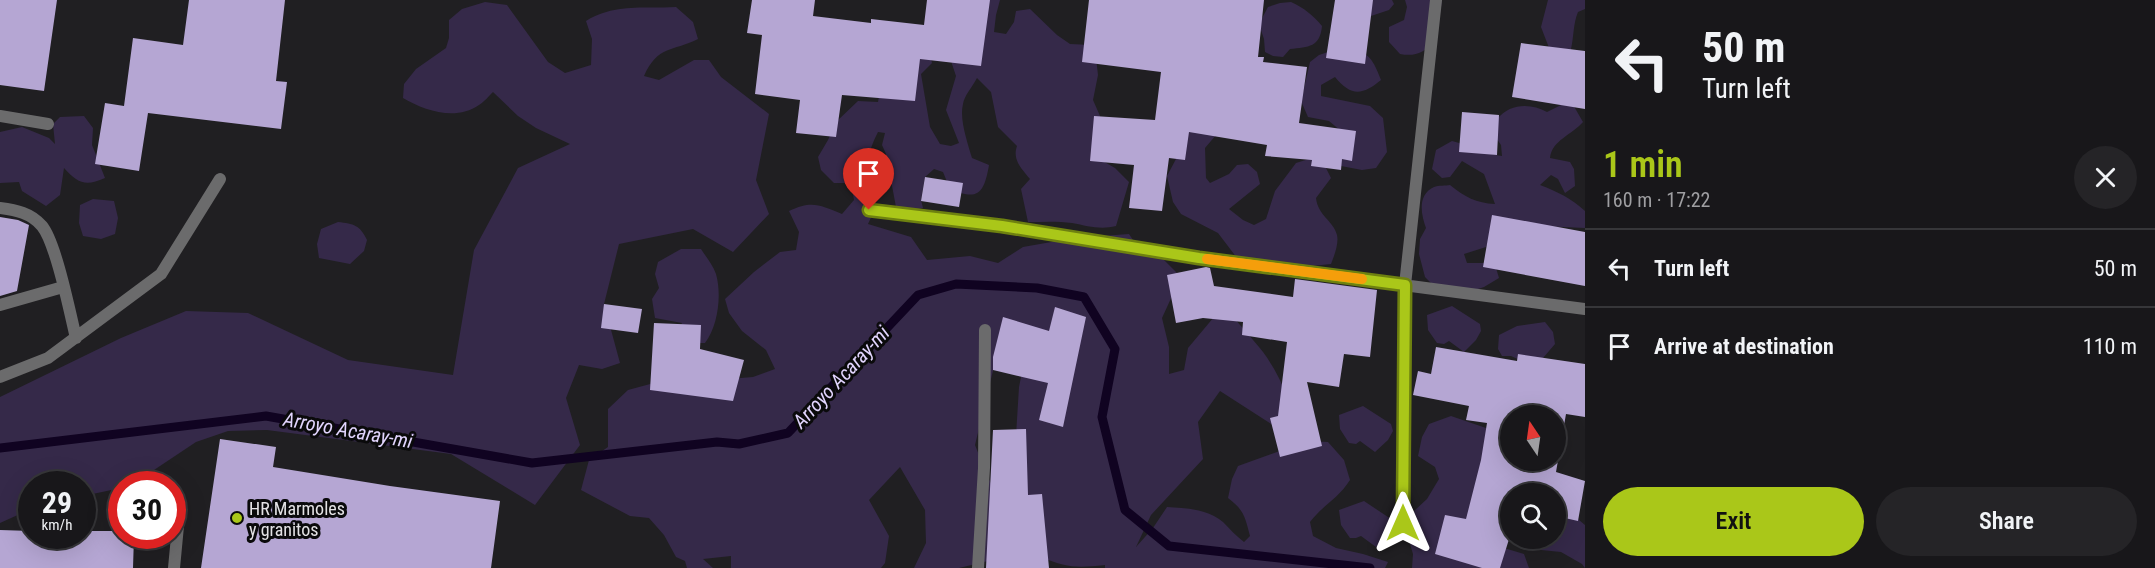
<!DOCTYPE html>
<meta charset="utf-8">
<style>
body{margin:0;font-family:"Roboto Condensed",sans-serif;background:#252427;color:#f1f3f6;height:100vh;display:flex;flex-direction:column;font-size:22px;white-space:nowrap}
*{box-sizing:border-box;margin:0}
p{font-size:20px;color:#9f9fa2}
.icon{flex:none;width:33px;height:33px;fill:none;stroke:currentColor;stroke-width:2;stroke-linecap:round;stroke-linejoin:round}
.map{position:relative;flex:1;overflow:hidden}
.panel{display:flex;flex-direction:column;background:#18171a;width:570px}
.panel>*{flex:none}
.guide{background:#18171a;color:#f1f3f6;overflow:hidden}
.needle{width:39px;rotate:347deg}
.controls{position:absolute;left:1500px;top:405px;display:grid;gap:12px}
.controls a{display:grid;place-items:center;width:66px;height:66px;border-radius:50%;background:#18171a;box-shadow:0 6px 24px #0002,0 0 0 2px #363639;font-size:30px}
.speed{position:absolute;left:18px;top:471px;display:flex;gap:12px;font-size:30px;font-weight:700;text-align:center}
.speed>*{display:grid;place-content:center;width:78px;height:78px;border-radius:50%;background:#18171a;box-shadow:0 6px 24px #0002,0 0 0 2px #363639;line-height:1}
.speed small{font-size:15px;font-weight:400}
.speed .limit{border:9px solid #d22;background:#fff;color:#111}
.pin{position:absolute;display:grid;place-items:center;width:51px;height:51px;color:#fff;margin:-62px -26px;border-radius:50% 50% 50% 0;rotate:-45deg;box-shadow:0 0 6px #0007}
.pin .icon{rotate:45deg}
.me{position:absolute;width:66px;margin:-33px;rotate:0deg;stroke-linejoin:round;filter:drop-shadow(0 0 4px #0008)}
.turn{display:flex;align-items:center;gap:21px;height:126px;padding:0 18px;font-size:27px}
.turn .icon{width:78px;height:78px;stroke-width:2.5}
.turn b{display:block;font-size:42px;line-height:51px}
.round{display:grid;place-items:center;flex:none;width:63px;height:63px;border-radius:32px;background:#252427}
.head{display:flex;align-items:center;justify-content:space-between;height:102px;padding:0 18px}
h1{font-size:36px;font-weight:600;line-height:45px;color:#aac719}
.primary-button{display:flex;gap:12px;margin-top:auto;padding:12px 18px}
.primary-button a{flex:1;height:69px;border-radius:36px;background:#aac719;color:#111;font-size:24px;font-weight:600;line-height:69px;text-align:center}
.primary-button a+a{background:#252427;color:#f1f3f6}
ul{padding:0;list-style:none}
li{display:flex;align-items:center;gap:18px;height:78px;padding:0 18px;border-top:2px solid #363639}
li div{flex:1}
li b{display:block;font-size:22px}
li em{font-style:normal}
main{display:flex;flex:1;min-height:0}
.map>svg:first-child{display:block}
.green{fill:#352949}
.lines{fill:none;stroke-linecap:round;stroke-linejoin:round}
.stream{stroke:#100321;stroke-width:9}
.building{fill:#b5a6d3;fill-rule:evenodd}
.service{stroke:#6b6b6c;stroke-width:12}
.minor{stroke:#6b6b6c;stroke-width:12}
.route-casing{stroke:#6e8110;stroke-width:15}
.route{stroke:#aac719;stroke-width:10}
.slow{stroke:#f59e0b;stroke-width:10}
.poi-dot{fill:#aac719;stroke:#0a0a0b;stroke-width:2}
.labels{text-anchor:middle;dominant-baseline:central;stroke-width:6;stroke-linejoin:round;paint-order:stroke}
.poi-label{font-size:18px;fill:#e4e3e5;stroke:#0a0a0b;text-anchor:start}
.water-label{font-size:20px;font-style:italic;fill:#e2d5fe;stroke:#0a0a0b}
</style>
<main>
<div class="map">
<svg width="1585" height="568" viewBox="0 0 1585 568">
<rect width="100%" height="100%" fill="#201f22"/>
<!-- green -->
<path class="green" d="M973,0H1000L996,15L994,32L1006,34L1014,22L1016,11L1030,9L1057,35L1070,44L1091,45L1096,58L1098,75L1093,100L1100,116L1094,156L1115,168L1129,182L1116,226C1100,230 1088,226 1072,223C1058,221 1042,222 1028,222L1021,189L1030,179C1022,169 1012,160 1017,146L998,127L991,92L977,78C973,86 964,96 963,104C959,119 968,144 972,158L989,165C984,194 978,201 950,189L943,172L934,169L925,177L921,200L923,208L904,212L896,207L886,154L882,145L885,133L878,132C873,142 866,158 868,169C873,197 883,193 868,224L911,237L927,260L970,256L998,263L1023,247L1074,238L1129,234L1143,255L1160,256L1177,273L1178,283L1162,318L1169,347V374L1184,370L1188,348L1214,317L1235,319C1247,334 1262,348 1271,364C1279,376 1283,389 1292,401L1282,431L1220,391L1198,422L1203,459L1151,515L1136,547L1153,528L1167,507C1186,508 1208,509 1223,522C1230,529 1236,536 1244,542L1250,536C1245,517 1244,510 1228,498L1232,479L1238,466L1308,441L1328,442L1344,460L1350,480C1338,499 1323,505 1310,522L1313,536L1336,548L1363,554L1388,562L1385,568H1105V565C1077,568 1067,568 1041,557L1015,452L1019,387L1029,338L998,350L975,445L987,475L1008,519L988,561L959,568H914L926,543L925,510L900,467L869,500L889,536L885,563L881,568H731V556L703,559L713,568H687L685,561L676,557L664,535L649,518L630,516L581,490L589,460L608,447V409L628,390L665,380H717L753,377L775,369L766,350L742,331L729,313L725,299L754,272L780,252L796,250L799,232L789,211C812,200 820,205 842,214L854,200L851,183H834L821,170L818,157L828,140L836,122L858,101L878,102L879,96L929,50L932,63L921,74L930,127L940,144L951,146L959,143L946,110L956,76L945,43Z
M1348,0H1392L1394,4L1389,10L1359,20Z
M1405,0H1442L1436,42C1423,52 1416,57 1400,54L1389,42V27L1404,20L1407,7Z
M1548,0H1585V9L1578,12C1573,24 1574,36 1571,49L1551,53L1541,27Z
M485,2L507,5L548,62L565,73L591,65L592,39L586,21C615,3 643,9 676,7L693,22L698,39C672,52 658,45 644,76L659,80L694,60H709L721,77L769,114L756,180L769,214L733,252L693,229L619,244L604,304L620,363L602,369L579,365L566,398L580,445L535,505L451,454L267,430L228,431L196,442L133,484H122L121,488L83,496L82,484H32L31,509L0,523V397L121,338L186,311L248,313L348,360L453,375L474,250L518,168L570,144L536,128L518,116L493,92C489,96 484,102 479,105C456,121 425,111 403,98L404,84L416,69L446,48L449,38V20L462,9Z
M1291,2C1304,8 1313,15 1322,26C1320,47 1309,47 1290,49L1283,57L1273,56L1265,52L1264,39L1259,24L1268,7L1280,3Z
M1328,52C1362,53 1368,45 1381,80C1363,95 1351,97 1335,77L1321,85V96L1370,106L1383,118L1387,152L1376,168L1362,170L1341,166V131L1329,121L1308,117L1301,101L1310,62L1319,55Z
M1572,103L1583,122C1572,135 1552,140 1550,158L1570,162L1574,169L1575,186L1565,193L1558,179L1551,175L1540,185C1558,192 1571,198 1585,211V228L1495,224L1486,247L1464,254L1467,263H1484L1496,268L1499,278L1484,287L1472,291L1436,288L1425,277L1419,254L1420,239L1426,228C1421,214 1417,195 1434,187C1438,185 1446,186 1450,185C1465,197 1476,203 1495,204L1484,174L1462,161L1450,177L1442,178L1432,169L1436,150L1452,141C1469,145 1485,154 1502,156L1501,145L1492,132C1494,128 1495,122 1497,119C1510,103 1531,103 1547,112L1561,105Z
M84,116L93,128L92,145L105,178C85,187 78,183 64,168L60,195L46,206L22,191L19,182L0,183V132L22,127L49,138L55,144L53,124L60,117Z
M1183,125L1222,128L1205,148L1206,178L1210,183L1229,174L1237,165L1248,164L1257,172L1260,184L1229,209L1243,220L1254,225L1266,219L1275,191L1296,163L1312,158L1325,166L1331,178L1316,198C1318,216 1333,220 1337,235C1339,244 1334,256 1331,264L1282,269L1279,275L1269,274L1258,267L1237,258L1218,233L1181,214L1173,202L1167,176L1176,159V150Z
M93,199L114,201L118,218L115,234L101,239L83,236L79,223L80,205Z
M338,222C354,224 360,225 367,240L364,251L350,264L319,258L317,244L321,229Z
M681,249H701C706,257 713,265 716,274C722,295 718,326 705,343H686L675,336L682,323L655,318L652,299L659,288L655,274L658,262Z
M1452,306L1480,324L1481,331L1476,340L1464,352L1449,341L1444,344L1437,343L1428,330L1427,315Z
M1545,322L1553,332L1555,344L1543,358L1529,364L1511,356H1502L1498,349L1499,335L1517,326Z
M1363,406L1391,424L1393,431L1388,440L1375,452L1360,441L1356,444L1349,443L1340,429L1339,415Z
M1451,416L1486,428L1510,506L1507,513L1504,548L1524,554L1529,568H1412L1413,554L1407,534L1414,511L1427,499L1439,479L1435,467L1418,456L1422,437L1429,424Z
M1364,501L1391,519L1393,526L1388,535L1376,547L1361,536L1356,538H1350L1341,525L1339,510Z
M1556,501L1585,525V568L1582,564L1561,552L1541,550L1528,539L1556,538Z"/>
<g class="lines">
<!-- stream -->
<path class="stream" d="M0,448L266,416L532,463L717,442L739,444L788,433L918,295L956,284L1037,288L1084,297L1115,349L1102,417L1125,510L1169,546L1370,568"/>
</g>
<!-- building -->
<path class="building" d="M0,0H57L44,91L0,85Z
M189,0H285L276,81L287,82L281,129L148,113L139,171L95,164L105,103L124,106L133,38L183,45Z
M752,0H815L813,16L871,23V19L924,25L927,0H990L981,66L920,59L915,101L842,95L836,137L796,133L800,100L755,94L762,35L747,33Z
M1089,0H1264L1258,57H1264L1263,62L1307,67L1299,123L1356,131L1352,161L1342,159L1341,170L1311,166L1312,160L1265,156L1267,145L1189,132L1185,160L1169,158L1162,211L1129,208L1134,165L1090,161L1094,116L1155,120L1161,72L1082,62Z
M1335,0H1373L1365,64L1326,58Z
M1521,43L1585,51V109L1512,97Z
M1462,112L1499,115L1497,155L1459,152Z
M925,177L963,183L959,207L921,201Z
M1492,215L1585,232V286L1483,267Z
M0,217L18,220L29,225L17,291L0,296Z
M1206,267L1210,268L1214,286L1293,297L1295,279L1377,290L1370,357L1344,354L1339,387L1307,382L1322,446L1280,457L1270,418L1278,416L1287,342L1242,335L1243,322L1203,318L1176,323L1167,275Z
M604,304L642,309L638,333L601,328Z
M1055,307L1086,317L1063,427L1039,420L1048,383L993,370V357L1003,317L1049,331Z
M654,323L701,325L700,349L744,360L733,401L650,390Z
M1436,347L1517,361L1518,354L1585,364V417L1566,414L1556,472L1585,481L1578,521L1556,516V494H1510V536L1500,568H1482L1435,554L1445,515L1466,519L1481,460L1487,423L1466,420L1469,406L1413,395L1418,371L1431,374ZM1510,416H1556V460H1510Z
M1026,429L1028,495L1042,494L1049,568H986L993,430Z
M220,439L276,447L273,467L390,486L500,501L491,568H201Z
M0,530L32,531V536H82V531H122V536H134L133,568H0Z"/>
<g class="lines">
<!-- service -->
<path class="service" d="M0,116L48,124
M0,208C16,210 31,213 42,226C56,243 70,313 76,338
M0,305L63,287
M0,377L48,358L161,274L220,179
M174,568L180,505"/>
<!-- minor -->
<path class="minor" d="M869,210L1002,226L1199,258L1585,309
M1403,523L1405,285L1436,0
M978,568L984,468L985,330"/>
</g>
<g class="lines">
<defs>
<path id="route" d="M869,210L1002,226L1199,258L1405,285L1403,523"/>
</defs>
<!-- route casing -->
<use href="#route" class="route-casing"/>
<!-- route -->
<use href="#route" class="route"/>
<!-- slow -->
<path class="slow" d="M1207,259L1362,279"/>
</g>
<!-- markers -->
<circle class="poi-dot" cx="237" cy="518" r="6"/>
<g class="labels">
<!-- poi labels -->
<g class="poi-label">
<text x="249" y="508">HR Marmoles<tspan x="249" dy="21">y granitos</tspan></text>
</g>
<!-- water labels -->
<g class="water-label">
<text transform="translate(841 377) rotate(-47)">Arroyo Acaray-mi</text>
<text transform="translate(348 430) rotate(10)">Arroyo Acaray-mi</text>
</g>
</g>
</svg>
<div class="controls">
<a><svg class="needle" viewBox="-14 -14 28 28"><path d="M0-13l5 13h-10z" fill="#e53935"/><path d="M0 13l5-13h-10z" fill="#9f9fa2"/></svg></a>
<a><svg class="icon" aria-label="search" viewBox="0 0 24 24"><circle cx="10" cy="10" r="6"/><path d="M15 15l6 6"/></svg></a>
</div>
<div class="speed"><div>29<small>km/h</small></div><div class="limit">30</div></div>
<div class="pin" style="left:869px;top:210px;background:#d93025"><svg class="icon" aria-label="arrive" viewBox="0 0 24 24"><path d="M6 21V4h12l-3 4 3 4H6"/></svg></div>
<svg class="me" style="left:1403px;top:523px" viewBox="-20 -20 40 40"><path d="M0-17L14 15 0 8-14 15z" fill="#aac719" stroke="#fff" stroke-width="4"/></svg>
</div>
<section class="panel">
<div class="guide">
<div class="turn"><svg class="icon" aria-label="left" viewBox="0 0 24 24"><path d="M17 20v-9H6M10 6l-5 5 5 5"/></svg><div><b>50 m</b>Turn left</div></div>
</div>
<div class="head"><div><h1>1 min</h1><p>160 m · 17:22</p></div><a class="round"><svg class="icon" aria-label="close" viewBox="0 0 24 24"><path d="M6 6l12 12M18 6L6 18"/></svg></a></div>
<ul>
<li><svg class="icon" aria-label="left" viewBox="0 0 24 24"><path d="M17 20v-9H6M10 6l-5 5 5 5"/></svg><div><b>Turn left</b></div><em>50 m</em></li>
<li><svg class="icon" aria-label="arrive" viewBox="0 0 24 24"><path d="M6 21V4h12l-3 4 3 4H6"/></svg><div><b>Arrive at destination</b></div><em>110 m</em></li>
</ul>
<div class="primary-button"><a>Exit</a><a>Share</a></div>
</section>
</main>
